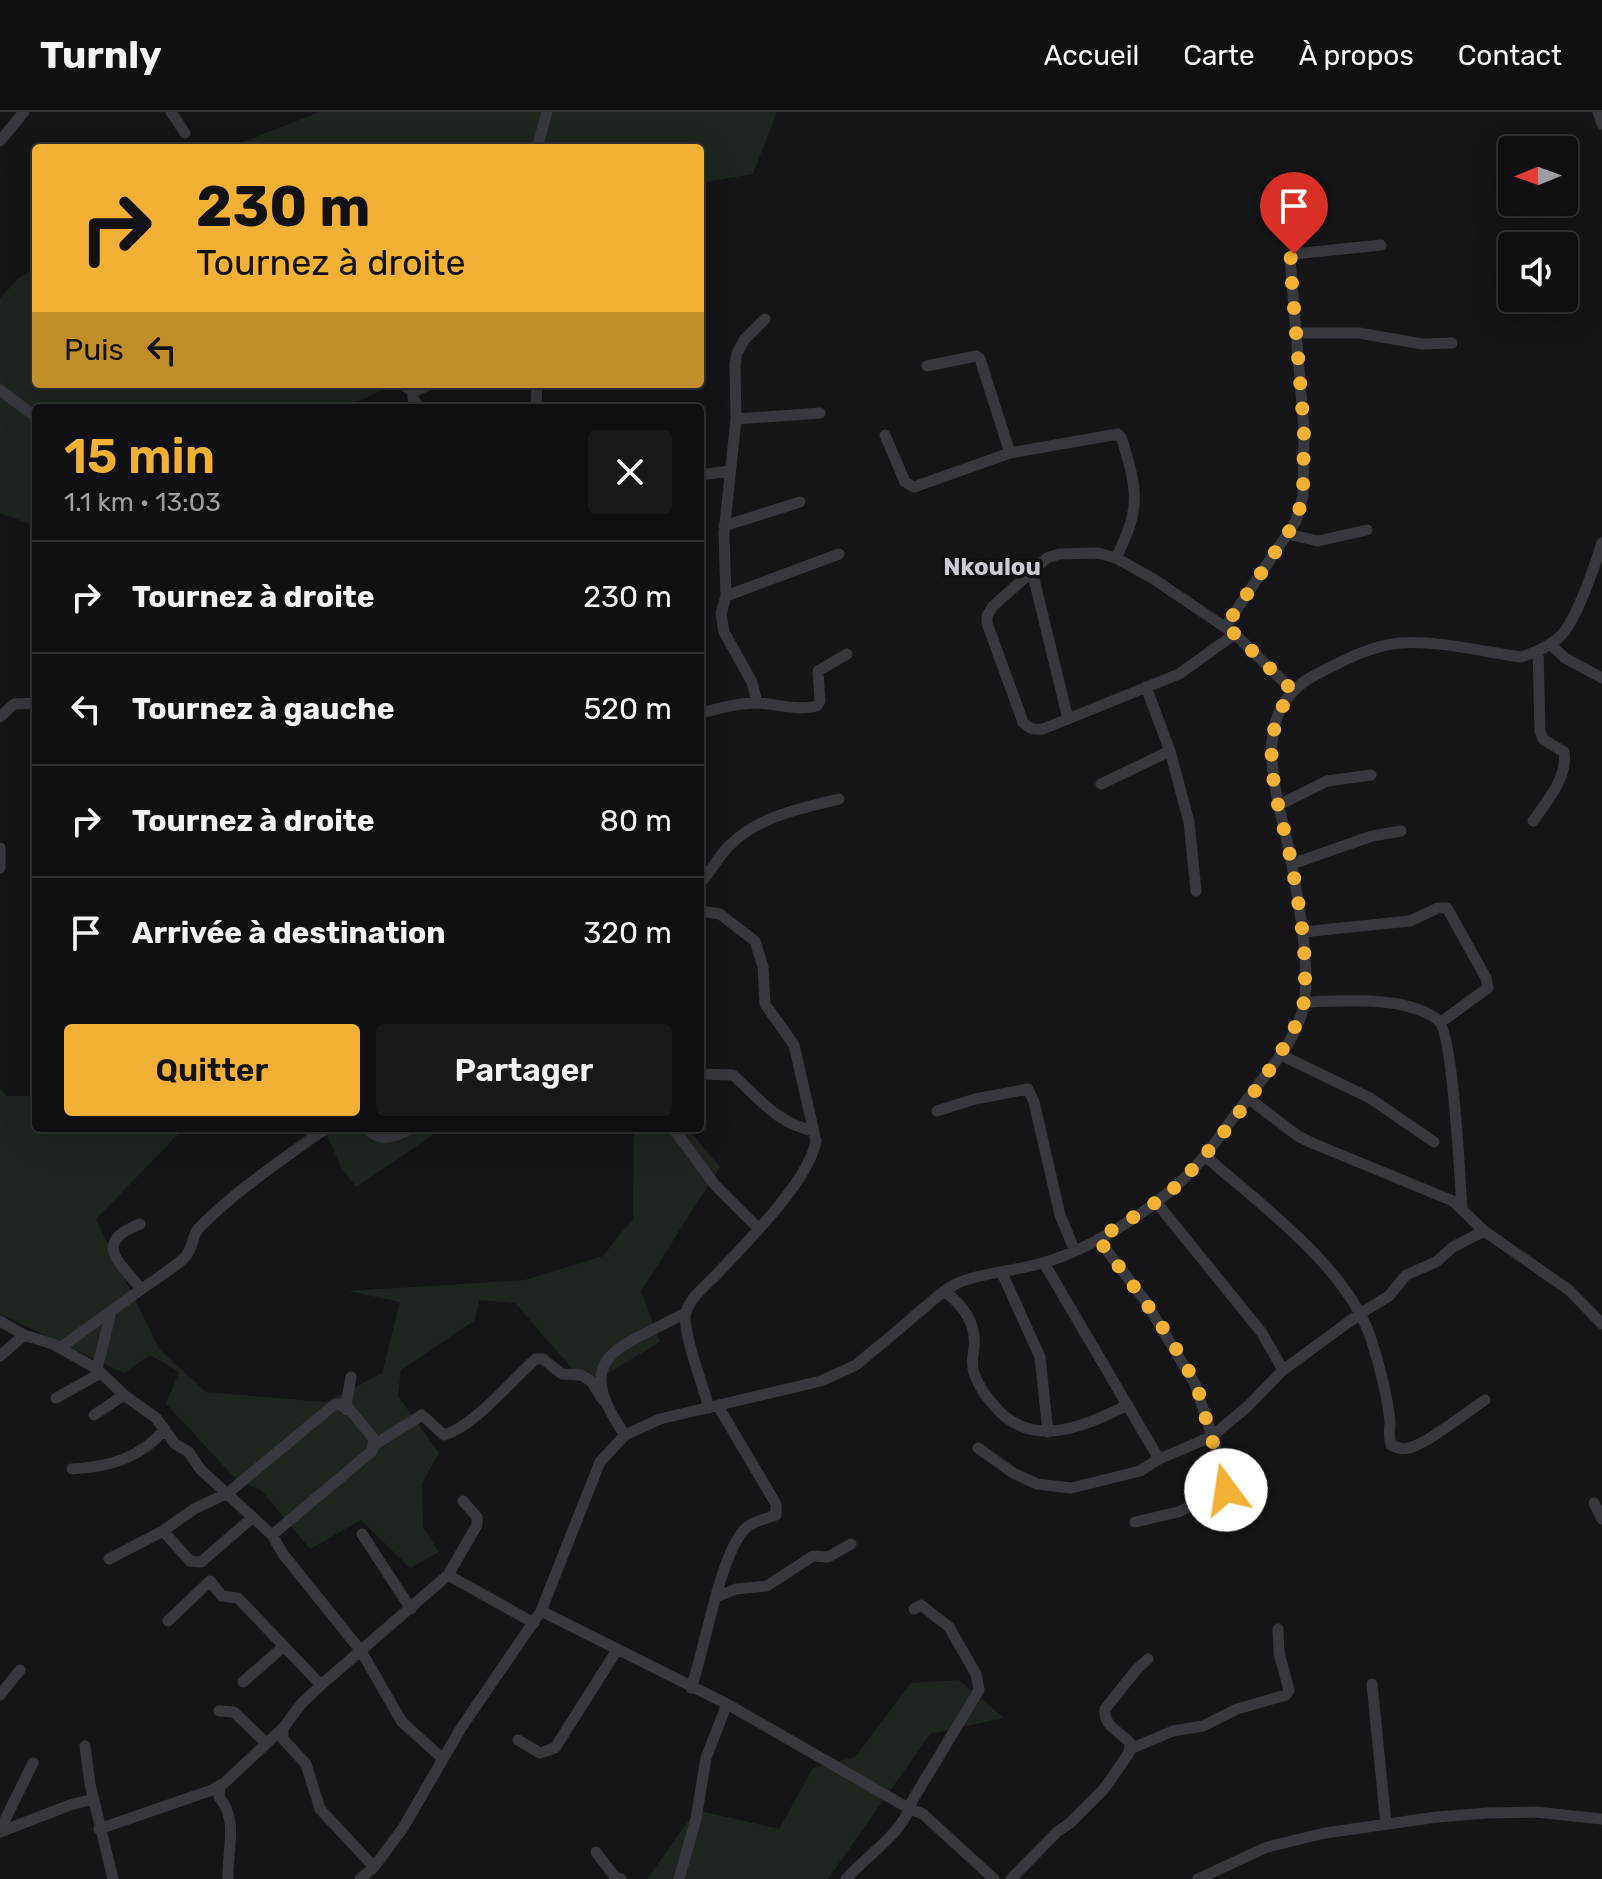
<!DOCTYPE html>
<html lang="fr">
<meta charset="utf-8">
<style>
body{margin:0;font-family:Rubik,sans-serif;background:#19191b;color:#f1f3f6;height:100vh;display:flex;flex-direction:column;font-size:30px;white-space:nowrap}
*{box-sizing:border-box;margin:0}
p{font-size:26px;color:#9c9d9f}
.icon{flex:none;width:44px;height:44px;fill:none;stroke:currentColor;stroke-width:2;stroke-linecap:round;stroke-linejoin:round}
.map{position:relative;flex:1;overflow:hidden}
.panel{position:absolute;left:32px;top:292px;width:672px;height:728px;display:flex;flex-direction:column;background:#101012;border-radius:8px;box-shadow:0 8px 32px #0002,0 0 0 2px #303032}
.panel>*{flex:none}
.hud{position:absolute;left:32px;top:32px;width:672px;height:244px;border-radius:8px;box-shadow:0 8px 32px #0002,0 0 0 2px #303032;background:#f2b134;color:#111;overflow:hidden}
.needle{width:52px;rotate:269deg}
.fabs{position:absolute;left:1498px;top:24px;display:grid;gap:16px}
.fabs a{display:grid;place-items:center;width:80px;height:80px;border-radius:8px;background:#101012;box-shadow:0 8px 32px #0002,0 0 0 2px #303032;font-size:40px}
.pin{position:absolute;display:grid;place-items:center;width:68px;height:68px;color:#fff;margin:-82px -34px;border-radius:50% 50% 50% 0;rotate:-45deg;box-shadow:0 0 8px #0007}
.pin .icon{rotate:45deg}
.me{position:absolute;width:88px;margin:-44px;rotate:346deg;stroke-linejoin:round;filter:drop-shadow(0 0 6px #0008)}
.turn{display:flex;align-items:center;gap:28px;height:168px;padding:0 32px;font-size:36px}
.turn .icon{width:104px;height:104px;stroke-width:2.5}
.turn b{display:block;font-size:56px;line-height:68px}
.then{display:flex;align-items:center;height:76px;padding:0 32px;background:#0003;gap:16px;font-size:30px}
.round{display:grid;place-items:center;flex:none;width:84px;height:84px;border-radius:8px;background:#19191b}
.summary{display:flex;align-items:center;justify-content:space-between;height:136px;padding:0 32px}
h1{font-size:48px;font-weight:600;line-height:60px;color:#f2b134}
.primary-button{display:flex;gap:16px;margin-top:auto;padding:16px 32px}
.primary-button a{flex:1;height:92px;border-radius:8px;background:#f2b134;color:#111;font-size:32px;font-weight:600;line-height:92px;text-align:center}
.primary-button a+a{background:#19191b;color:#f1f3f6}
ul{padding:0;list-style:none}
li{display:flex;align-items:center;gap:24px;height:112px;padding:0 32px;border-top:2px solid #303032}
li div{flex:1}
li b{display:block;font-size:30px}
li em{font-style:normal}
header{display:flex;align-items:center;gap:48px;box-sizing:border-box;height:112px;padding:0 40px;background:#101012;border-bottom:2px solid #303032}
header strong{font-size:38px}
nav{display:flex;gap:44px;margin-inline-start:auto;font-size:28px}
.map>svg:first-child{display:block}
.green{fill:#1e261f}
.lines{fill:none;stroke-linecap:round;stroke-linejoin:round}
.minor{stroke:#37383d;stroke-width:11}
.route{stroke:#f2b134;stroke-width:14;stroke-dasharray:0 25.2}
.labels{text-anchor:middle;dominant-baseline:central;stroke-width:7;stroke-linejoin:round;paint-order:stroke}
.quarter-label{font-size:24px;font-weight:bold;fill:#c9ccd4;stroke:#111113}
</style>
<header>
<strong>Turnly</strong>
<nav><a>Accueil</a><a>Carte</a><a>À propos</a><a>Contact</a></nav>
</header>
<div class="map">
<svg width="1602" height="1767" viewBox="0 0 1602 1767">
<rect width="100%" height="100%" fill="#161618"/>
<!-- green -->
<path class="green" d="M319,0H777L753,62L700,71V36H228Z
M36,155V272H395L344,296H36V414L0,401V186L19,166Z
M0,976L7,984H36V1016H184L96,1107L159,1237L206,1280L326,1290L382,1261L400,1190L348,1179L525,1168L603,1144L633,1106L634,1016H687L720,1055L641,1179L660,1230L587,1274L515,1191L479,1188L475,1208L401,1258L398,1284L439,1341L422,1371L423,1415L439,1440L410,1456L361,1408L310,1437L261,1378L238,1369L166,1292L179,1260L150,1243L124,1261L0,1202Z
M334,1016H443L356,1075L341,1055L327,1023Z
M959,1568L1004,1606L930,1622L828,1767H647L696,1698L779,1717L813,1656L855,1645L911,1571Z"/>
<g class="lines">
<!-- minor -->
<path class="minor" d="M171,0L185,21
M1598,0L1602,12
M0,29L24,0
M537,36L547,0
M1296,221H1359L1422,232L1452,231
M927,254L976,244L980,247L1010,341
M402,272L413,280V287L420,296
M0,278L36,305
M413,280L431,272
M536,296L537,272
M736,307L820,301
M885,323L905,370L914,375L1010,341L1118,322L1122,327C1138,381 1141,395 1116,446
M700,363L729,359
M724,414L800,390
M1288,422L1318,429L1367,418
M1032,459L1068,607
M726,484L839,442
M1225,515L1296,409L1303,384L1304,317L1290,147L1294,142L1381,133
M1235,522L1179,562L1043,617C1034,618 1029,617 1023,610L987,511V504L993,494L1047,446L1059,442L1098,441L1116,446L1152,466L1235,522L1293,579
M1550,532L1565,546L1602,566
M1146,575L1170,639L1189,710L1196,779
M757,591L752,570L724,520L721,502L726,484L724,421L736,307L735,252L737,241L745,227L765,207
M700,601C719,597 739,590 758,591C778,592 797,599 817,594L820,589L818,559L847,542
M0,605L14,592L36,591
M1101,672L1170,639
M1279,693L1327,669L1371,663
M1533,709C1547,689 1568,665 1564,640L1543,627L1540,619L1538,540
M0,736V756
M1292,752L1372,724L1401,719
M700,771C712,760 718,743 731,732C760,704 802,696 839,687
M700,799L720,802L755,829L763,855L765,892L794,933L816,1029C809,1069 745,1132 717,1162C707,1173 690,1185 686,1200C681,1217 704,1276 709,1296
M1302,820L1410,809L1438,796H1447L1486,866L1488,876L1441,910
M1304,890C1342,889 1407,883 1438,908C1453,920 1460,1068 1462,1097
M1281,943L1370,986L1434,1030
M700,962L733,963C760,987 776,1011 814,1019
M1248,986L1298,1024L1312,1031L1453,1089L1484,1119L1569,1178L1602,1212
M937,999L975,987L1028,977L1034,990L1060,1103L1075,1139
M367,1016C382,1034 396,1022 414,1016
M673,1016L715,1073L758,1116
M1205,1044C1261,1093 1350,1157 1372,1230C1380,1255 1387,1283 1390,1309C1390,1317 1388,1324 1391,1333C1397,1336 1402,1338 1409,1336C1430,1330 1465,1301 1485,1288
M1156,1090L1262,1221L1283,1258
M140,1112C91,1131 120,1150 141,1177
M1098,1127L1144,1187L1195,1272L1228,1373L1226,1378L1178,1400L1135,1410
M1044,1151L1159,1347
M1002,1161L1040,1245L1048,1320
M944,1179C963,1193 977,1211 974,1236C973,1245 971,1251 974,1261C979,1276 987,1285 997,1297C1035,1338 1086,1313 1128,1293
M0,1209L24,1223
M60,1236C86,1217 112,1198 139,1179C154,1168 168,1160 183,1147C194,1138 191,1124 199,1116C235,1079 278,1051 319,1021L329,1016
M0,1244L24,1223L53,1232L97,1257L124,1283L156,1306L175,1332L189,1340L200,1357L272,1423L283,1442L361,1539L402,1610L443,1647
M97,1257L111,1200
M56,1286L101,1261
M94,1303L124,1283
M625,1323C569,1242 620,1237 685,1201
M374,1333L422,1303L444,1323C475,1314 511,1268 536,1247H543L562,1262L581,1263L591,1269L603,1288
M978,1336L1013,1361L1037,1372L1071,1376L1140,1359L1159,1347L1211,1325L1247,1295L1283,1258L1361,1201L1389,1184L1406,1163L1436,1150L1453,1135L1484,1119
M72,1357C109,1355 141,1346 165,1317
M1594,1391L1602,1407
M163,1419L190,1449L201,1450L252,1406
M362,1422L411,1497
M272,1423L372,1339L374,1327L346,1293L351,1265
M109,1447L163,1419L194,1397L228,1381L334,1293L340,1292L347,1298
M448,1463L534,1511
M716,1485L736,1477L767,1474L813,1444L828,1445L851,1432
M541,1499L727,1592L910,1697L923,1702L994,1767
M168,1509L210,1469L222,1484L238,1486L321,1573L302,1591L283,1616L220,1675L219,1685C239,1709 227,1737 228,1767
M243,1570L283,1535
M1372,1572L1386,1712
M321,1573L448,1463L477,1413V1405L463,1389
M691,1576C705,1538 720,1439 747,1415C756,1408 766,1407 776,1403V1392L718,1294
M0,1583L20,1558
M219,1599L234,1600L266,1631
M283,1616V1627L306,1652L320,1697L374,1755
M518,1628L540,1641L555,1636L617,1538
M85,1634L90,1672L113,1767
M1130,1637L1173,1619L1203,1614L1237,1597L1286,1583L1289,1578L1279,1541L1278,1517
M99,1717L212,1678L222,1672
M0,1718L33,1651
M0,1720L70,1693L93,1687
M596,1740L615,1765L621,1767
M360,1767L374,1755L403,1716L461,1616L541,1499L600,1350L625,1323L660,1307L821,1269L856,1253C875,1237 894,1222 912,1206C927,1194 942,1178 960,1170C985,1160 1016,1159 1042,1151C1094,1137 1169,1088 1202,1047C1218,1028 1231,1008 1246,989C1267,959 1298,929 1304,891C1310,852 1299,793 1292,753C1281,690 1241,600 1317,562C1342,549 1372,533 1401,531C1437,528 1485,540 1521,545C1537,540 1554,533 1565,519C1580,498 1594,456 1602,431
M679,1767L696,1707L706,1646L727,1592
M846,1767C867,1743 904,1721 912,1689L979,1578L976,1562L949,1515L921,1493L914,1497
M1011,1767L1057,1720L1070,1711L1104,1677L1129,1641L1130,1631C1120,1619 1103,1615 1105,1597L1137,1557L1148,1547
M1198,1767L1267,1735L1325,1721L1437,1705L1488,1701L1536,1700L1602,1707"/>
</g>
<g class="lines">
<!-- route -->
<path class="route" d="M1226,1378C1230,1360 1216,1341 1211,1325C1205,1307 1203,1289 1195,1271C1169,1219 1133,1173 1098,1127C1123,1111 1151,1096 1174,1076C1205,1049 1301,927 1304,888C1308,844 1300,798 1292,754C1282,697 1251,630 1293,579L1235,522L1225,515L1296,409L1303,384L1304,317L1290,147L1294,142"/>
</g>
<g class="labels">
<!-- quarter labels -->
<g class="quarter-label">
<text x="992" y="455">Nkoulou</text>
</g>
</g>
</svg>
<div class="fabs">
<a><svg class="needle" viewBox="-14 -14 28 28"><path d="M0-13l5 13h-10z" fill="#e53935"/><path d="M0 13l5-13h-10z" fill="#9c9d9f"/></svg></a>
<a><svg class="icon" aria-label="sound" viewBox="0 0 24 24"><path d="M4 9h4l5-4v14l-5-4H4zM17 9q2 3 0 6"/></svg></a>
</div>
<div class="pin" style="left:1294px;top:142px;background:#d93025"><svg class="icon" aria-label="arrive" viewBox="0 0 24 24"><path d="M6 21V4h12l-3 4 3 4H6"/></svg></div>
<svg class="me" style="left:1226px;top:1378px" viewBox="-20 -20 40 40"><circle r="19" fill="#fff"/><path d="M0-13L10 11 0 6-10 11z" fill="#f2b134"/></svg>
<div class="hud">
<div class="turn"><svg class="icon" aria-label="right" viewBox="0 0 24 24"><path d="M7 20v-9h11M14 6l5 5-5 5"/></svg><div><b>230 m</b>Tournez à droite</div></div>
<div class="then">Puis<svg class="icon" aria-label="left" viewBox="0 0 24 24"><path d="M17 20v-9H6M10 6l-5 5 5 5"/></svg></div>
</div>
<section class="panel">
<div class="summary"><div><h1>15 min</h1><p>1.1 km · 13:03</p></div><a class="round"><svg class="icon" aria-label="close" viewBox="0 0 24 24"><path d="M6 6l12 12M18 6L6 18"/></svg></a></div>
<ul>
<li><svg class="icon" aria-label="right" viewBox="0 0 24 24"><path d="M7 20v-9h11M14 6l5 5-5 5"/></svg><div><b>Tournez à droite</b></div><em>230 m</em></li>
<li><svg class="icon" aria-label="left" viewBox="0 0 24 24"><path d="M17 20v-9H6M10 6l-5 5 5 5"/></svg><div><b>Tournez à gauche</b></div><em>520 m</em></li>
<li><svg class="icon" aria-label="right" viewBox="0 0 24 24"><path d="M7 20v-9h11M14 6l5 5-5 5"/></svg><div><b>Tournez à droite</b></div><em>80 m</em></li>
<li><svg class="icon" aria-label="arrive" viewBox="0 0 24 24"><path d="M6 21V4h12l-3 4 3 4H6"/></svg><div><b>Arrivée à destination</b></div><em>320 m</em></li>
</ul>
<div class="primary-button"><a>Quitter</a><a>Partager</a></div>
</section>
</div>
